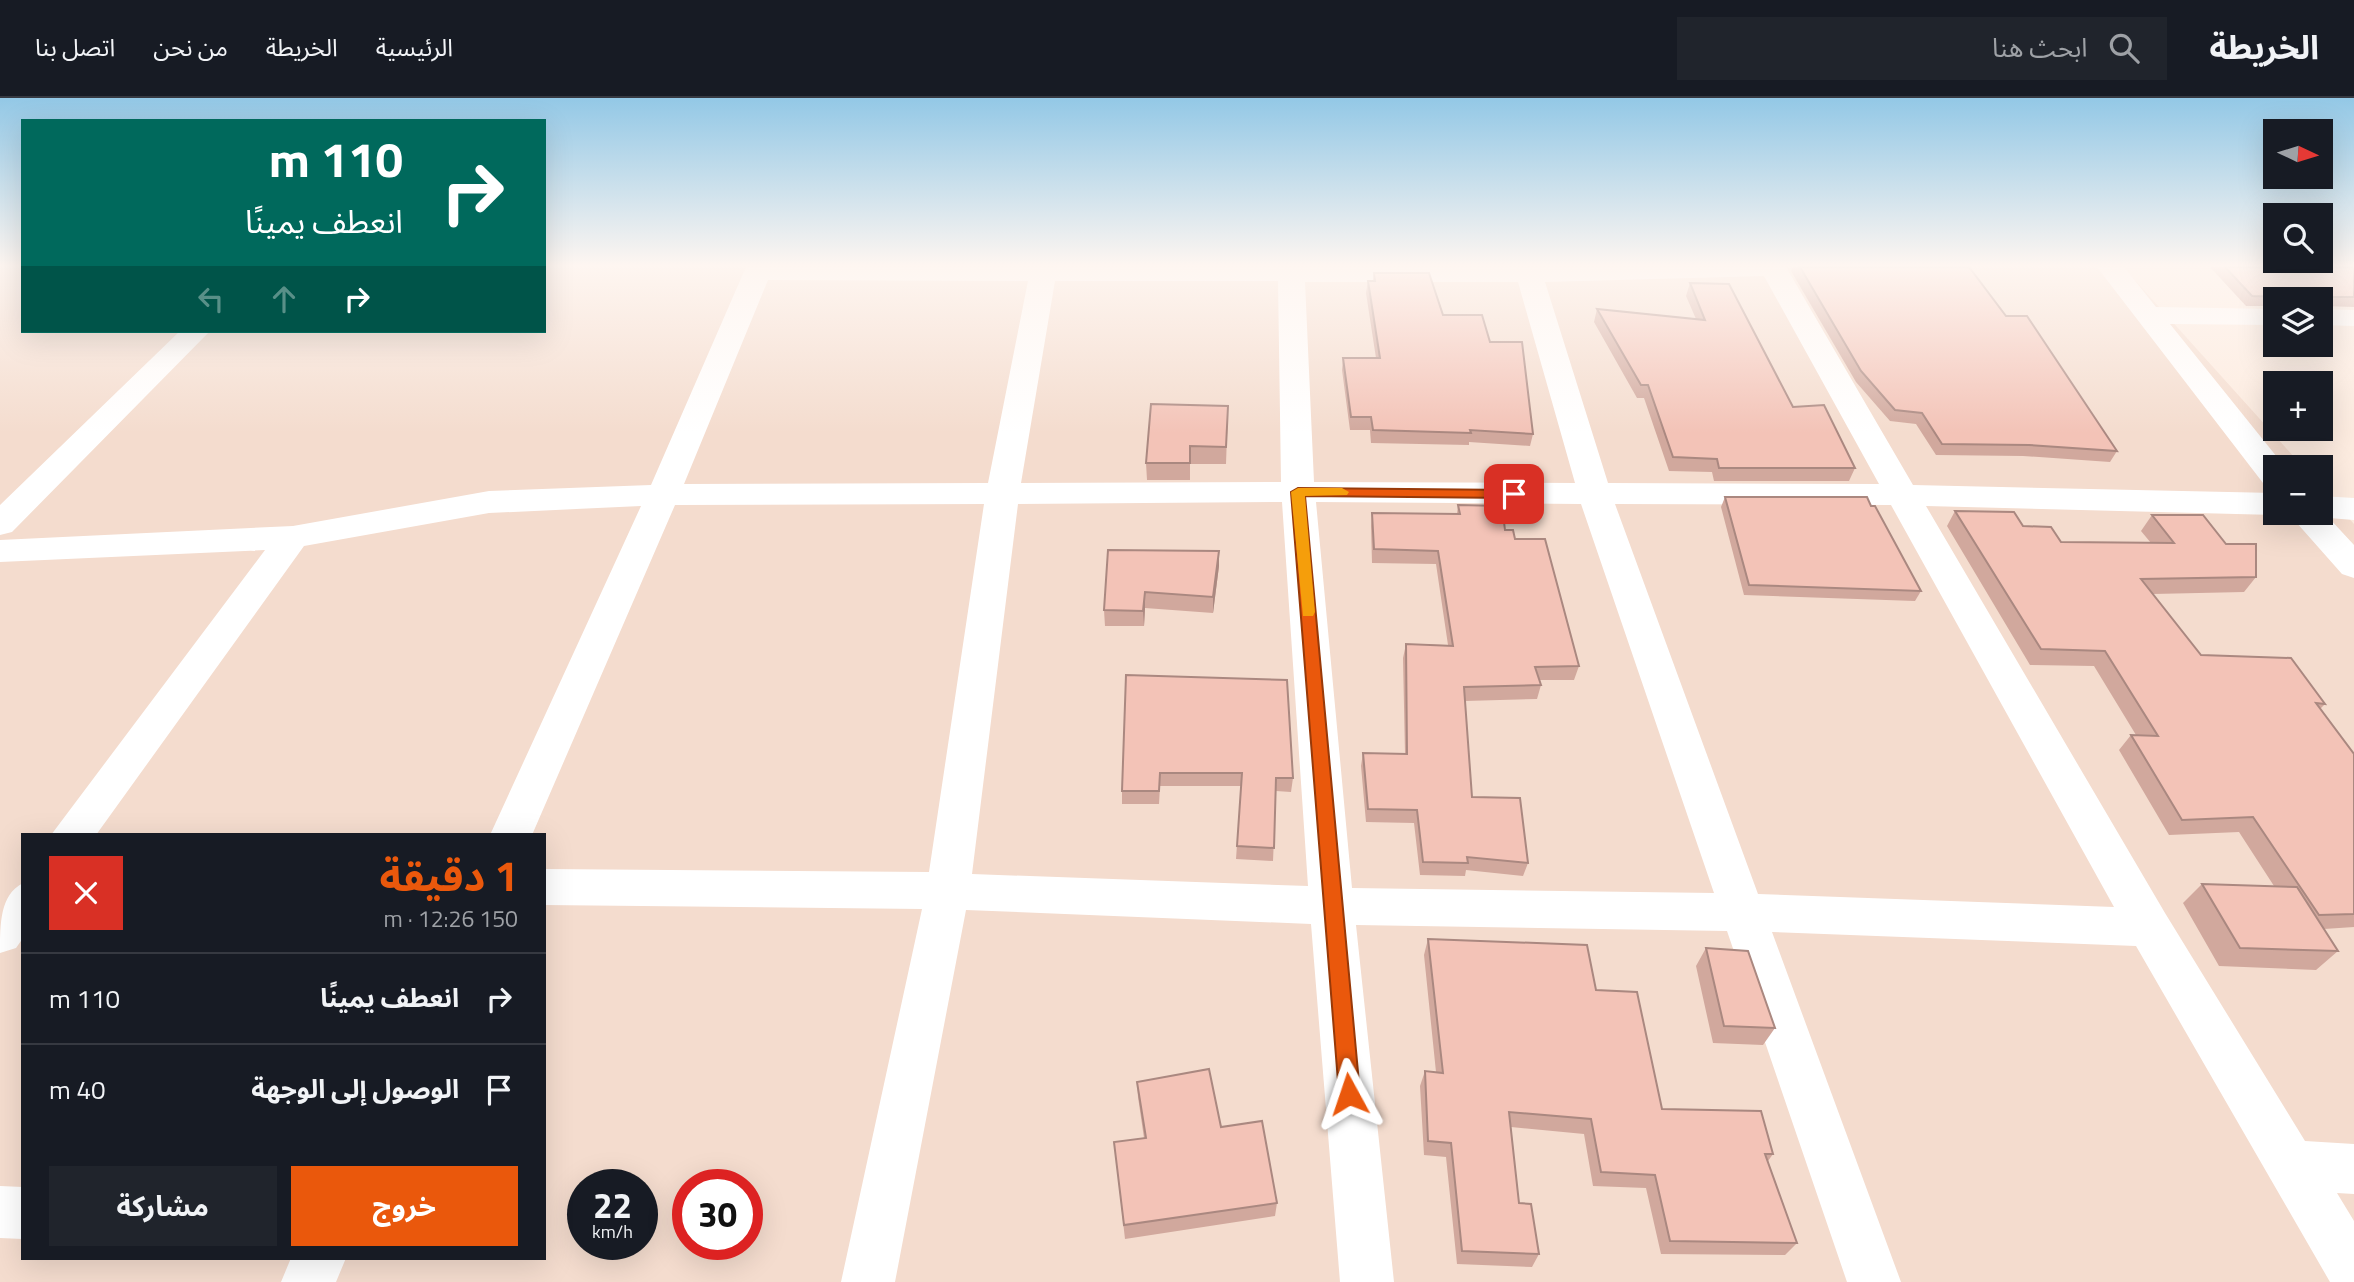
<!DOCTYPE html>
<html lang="ar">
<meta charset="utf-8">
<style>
body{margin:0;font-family:"Titillium Web","Noto Sans Arabic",sans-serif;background:#20242c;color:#f1f3f6;direction:rtl;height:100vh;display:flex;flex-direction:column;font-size:26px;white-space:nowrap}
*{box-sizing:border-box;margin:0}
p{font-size:23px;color:#9ea1a6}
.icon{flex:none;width:38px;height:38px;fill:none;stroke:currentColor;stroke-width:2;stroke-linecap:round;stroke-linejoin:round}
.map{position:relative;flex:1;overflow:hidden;direction:ltr}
.panel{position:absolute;left:21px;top:735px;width:525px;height:427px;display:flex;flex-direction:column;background:#171b24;border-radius:0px;box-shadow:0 7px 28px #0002;direction:rtl}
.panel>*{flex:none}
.banner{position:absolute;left:21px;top:21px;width:525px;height:214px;border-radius:0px;box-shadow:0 7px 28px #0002;direction:rtl;background:#00695c;color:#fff;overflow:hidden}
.needle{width:46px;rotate:94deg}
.buttons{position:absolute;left:2263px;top:21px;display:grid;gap:14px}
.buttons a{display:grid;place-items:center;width:70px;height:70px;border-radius:0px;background:#171b24;box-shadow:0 7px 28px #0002;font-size:35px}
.speed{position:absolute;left:567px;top:1071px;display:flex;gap:14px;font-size:35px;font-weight:700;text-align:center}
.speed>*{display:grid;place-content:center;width:91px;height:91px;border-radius:50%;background:#171b24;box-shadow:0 7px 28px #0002;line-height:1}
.speed small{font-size:18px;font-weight:400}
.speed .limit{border:10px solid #d22;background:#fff;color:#111}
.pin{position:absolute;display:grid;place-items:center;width:60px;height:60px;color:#fff;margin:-30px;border-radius:14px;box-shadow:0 4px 10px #0006}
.me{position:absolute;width:77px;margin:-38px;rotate:355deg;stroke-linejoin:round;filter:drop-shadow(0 0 5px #0008)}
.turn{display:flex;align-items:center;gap:24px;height:147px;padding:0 28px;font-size:32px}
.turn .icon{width:91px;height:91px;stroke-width:2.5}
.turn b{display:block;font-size:49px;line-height:60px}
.lanes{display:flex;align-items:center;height:66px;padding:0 28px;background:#0003;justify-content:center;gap:35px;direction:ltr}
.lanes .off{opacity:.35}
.round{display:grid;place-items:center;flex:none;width:74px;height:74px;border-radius:0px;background:#20242c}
.overview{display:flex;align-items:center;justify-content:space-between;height:119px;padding:0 28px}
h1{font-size:42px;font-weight:700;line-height:52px;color:#ea580c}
.cta{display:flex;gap:14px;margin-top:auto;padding:14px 28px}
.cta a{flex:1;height:80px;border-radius:0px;background:#ea580c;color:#fff;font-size:28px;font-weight:700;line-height:80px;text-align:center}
.cta a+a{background:#20242c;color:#f1f3f6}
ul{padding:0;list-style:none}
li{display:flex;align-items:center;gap:21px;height:91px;padding:0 28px;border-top:2px solid #363941}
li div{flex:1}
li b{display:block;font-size:26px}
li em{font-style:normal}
header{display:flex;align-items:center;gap:42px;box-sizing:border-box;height:98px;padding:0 35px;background:#171b24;border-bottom:2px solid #363941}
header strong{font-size:33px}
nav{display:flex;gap:38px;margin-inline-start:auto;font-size:24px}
.search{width:490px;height:63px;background:#20242c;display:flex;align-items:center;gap:18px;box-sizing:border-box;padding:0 24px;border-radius:0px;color:#9ea1a6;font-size:26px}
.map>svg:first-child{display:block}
.residential{fill:#f4dcce;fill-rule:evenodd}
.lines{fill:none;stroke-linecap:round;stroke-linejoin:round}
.minor{fill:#fff;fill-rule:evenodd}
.wall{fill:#d1a89d}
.shaded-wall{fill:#aa8880}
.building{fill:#f3c3b7;stroke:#aa8880;stroke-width:2}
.route{fill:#ea580c;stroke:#983908;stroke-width:2}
.slow{fill:#f59e0b}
</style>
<header>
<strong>الخريطة</strong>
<div class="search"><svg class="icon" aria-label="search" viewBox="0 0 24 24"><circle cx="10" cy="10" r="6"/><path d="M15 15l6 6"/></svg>ابحث هنا</div>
<nav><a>الرئيسية</a><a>الخريطة</a><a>من نحن</a><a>اتصل بنا</a></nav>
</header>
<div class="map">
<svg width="2354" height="1184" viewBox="0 0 2354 1184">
<rect width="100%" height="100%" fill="#fdece0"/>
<!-- residential -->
<path class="residential" d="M0,169H23V233H544V169H2123L2303,369H2275V415H2320L2321,389L2354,426V1184H0ZM23,737H544V1160H23ZM583,1087H642V1146H583ZM688,1087H747V1146H688Z"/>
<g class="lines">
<!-- minor -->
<path class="minor" d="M746,169H1786L1913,387L2275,395V415H2282L2275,417L1926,408L2165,815L2305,1043L2354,1046V1096L2337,1095L2354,1123V1184H2330L2136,848L1772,834L1901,1184H1847L1727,833L1356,827L1394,1184H1340L1311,826L966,812L895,1184H841L922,811L544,807V771L929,774L984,406L675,407L532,737H490L641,408L489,415L304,448L96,737H51L265,452L0,464V442L293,428L489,393L651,387ZM1764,178L1879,386L1608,385L1545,184ZM768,182L1028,183L988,385L684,386ZM1055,183H1278L1281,384L1021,385ZM1305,184H1518L1575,385L1314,384ZM1282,404L1308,788L972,776L1018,406ZM1316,404L1581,406L1714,795L1352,790ZM1615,406L1891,407L2114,809L1758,796Z
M2097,169H2124L2156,209L2275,211V227L2170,226L2285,369H2275V388L2263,385Z
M2320,211L2354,212V228L2320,227Z
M180,233H210L12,434L0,437V407Z
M2320,398L2354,400V422L2329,420L2354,447V480L2342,476L2288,415H2320Z
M23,785V840L16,850L0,855C0,825 0,797 23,785Z
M0,1088L23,1089V1141L0,1140Z
M291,1160H346L336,1184H281Z"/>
</g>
<!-- wall -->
<path class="wall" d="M1793,169H1969L2006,218L2117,353L2110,364L2023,358L1936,357L1916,326L1890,323L1856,284L1791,173Z
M2210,169H2354V209L2322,208L2320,210V201H2275V208H2246Z
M1374,175L1490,244L1533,336L1530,348L1469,344V347L1371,345L1370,332H1350L1342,272L1343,260H1376L1366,195L1368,183H1373Z
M1690,185L1793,309L1855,370L1849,383H1714L1712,374L1669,373L1644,300H1637L1594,224L1597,211L1696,221L1686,198Z
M1228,308L1226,366H1190V382H1147L1146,365Z
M1725,399L1871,408L1921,493L1915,503L1744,497L1721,409Z
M1458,407L1505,432L1515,441L1579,568L1574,582H1539L1541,587L1537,601L1465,603L1472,699L1528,765L1523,778L1466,772L1465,778L1420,777L1414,725L1366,724L1361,668L1363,655L1405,656L1403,560L1406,546L1448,547L1436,466L1372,465L1371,428L1372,415L1457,416Z
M1955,413L2023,428L2061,444L2151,445L2141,433L2152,417L2226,446L2256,479L2244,494L2153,496L2201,557L2325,606L2320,611L2354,656V829L2324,831L2338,853L2316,872L2219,868L2183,805L2202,786L2274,788L2239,734L2169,737L2119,652L2131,637H2136L2094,568L2030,567L1947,428Z
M1219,453V468L1213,515L1145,510L1144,528H1105L1104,512Z
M1126,577L1293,680L1291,694L1276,693L1273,763L1236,761L1241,688H1160L1159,706H1122V693Z
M1428,841L1596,892L1662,1011L1773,1056L1768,1063L1797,1145L1785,1157L1661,1156L1646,1090L1593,1088L1584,1036L1511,1029L1519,1105L1539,1156L1532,1169L1457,1166L1446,1059L1424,1057L1420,988L1425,973L1436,974L1424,857Z
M1706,850L1775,930L1763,947L1713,945L1696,868Z
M1137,984L1221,1029L1277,1105L1275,1118L1125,1141L1114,1044L1144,1040L1138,999Z"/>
<!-- shaded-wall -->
<path class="shaded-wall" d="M1219,453V468L1213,515V499Z
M1145,494V510L1144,528L1143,513Z"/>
<!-- building -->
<path class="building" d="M1800,169H1969L2006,218H2027L2117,353L2029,347L1942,346L1922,315L1895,312L1861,273Z
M2225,169H2354V199H2327L2324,205H2320V201H2283L2282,199L2252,198Z
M1374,175H1429L1443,217H1482L1490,244H1522L1533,336L1470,332L1471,335L1373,332L1371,319H1351L1343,260H1380L1368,183H1375Z
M1690,185L1729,186L1793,309L1824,307L1855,370H1719L1717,361L1673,359L1648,287H1641L1597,211L1705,222Z
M1151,306L1228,308L1226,349L1190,348V365H1146Z
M1725,399H1867L1871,408H1875L1921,493L1749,487Z
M1458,407L1502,408L1505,432H1513L1515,441H1545L1579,568L1535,569L1541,587L1464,589L1472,699L1520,700L1528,765L1467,759L1468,765L1423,764L1417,712L1368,711L1363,655L1407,656L1406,546L1453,548L1438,453L1374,451L1372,415L1460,416Z
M1955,413L2014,414L2023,428L2051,429L2061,444L2174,445L2152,417H2203L2226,446H2256V479L2141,481L2201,557L2291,560L2325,606L2316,605L2354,656V816L2319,817L2253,719L2182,722L2131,637L2158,638L2105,553L2041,551Z
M1108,452L1219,453L1213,499L1145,494L1143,513L1104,512Z
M1126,577L1287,582L1293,680H1276L1274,750L1237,748L1242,675H1160L1159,693H1122Z
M2202,786L2297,789L2338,853L2240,850Z
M1428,841L1587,847L1596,892L1637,894L1662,1011L1761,1013L1773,1056H1765L1797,1145L1670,1143L1655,1077L1601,1074L1591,1021L1509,1014L1519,1105L1531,1106L1539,1156L1462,1153L1451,1045L1428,1043L1425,973L1443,975Z
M1706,850L1748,853L1775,930L1724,928Z
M1209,971L1221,1029L1262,1023L1277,1105L1124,1127L1114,1044L1146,1040L1137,984Z"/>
<!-- sky -->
<linearGradient id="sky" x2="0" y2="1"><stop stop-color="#93c8e6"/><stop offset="0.5" stop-color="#fef6f1"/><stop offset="1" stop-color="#fef6f1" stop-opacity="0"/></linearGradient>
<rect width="2354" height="335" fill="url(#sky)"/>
<!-- route -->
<path class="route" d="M1298,390L1514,392L1521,396L1514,400L1305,398L1360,996L1357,1003L1349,1006L1342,1003L1339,996L1291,394Z"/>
<!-- slow -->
<path class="slow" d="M1342,390L1349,394L1347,397L1305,398L1315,514L1313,518H1303L1291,394L1298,390Z"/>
</svg>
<div class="buttons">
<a><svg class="needle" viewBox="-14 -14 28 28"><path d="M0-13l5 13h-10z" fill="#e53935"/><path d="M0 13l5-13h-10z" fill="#9ea1a6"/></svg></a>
<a><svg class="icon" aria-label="search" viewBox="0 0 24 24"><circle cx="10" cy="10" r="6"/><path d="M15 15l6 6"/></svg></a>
<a><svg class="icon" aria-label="layers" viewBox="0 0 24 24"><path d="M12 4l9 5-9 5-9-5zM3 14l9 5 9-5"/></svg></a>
<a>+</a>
<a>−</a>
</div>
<div class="speed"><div>22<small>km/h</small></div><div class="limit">30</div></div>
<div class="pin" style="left:1514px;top:396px;background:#d93025"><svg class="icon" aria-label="arrive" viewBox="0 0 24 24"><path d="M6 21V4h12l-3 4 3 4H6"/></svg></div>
<svg class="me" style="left:1349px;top:996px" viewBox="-20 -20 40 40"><path d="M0-17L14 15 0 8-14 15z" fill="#ea580c" stroke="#fff" stroke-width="4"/></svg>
<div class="banner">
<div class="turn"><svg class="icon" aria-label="right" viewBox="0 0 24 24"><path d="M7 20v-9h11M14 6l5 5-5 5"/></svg><div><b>110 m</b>انعطف يمينًا</div></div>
<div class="lanes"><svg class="icon off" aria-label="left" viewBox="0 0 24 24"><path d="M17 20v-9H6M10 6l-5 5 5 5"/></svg><svg class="icon off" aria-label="ahead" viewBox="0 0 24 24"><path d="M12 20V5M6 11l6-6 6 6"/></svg><svg class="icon" aria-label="right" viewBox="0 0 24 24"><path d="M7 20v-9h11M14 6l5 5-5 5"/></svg></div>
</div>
<section class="panel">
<div class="overview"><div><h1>1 دقيقة</h1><p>150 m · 12:26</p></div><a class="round" style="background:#d93025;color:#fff"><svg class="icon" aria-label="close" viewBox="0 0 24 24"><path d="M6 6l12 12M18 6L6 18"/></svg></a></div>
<ul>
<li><svg class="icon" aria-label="right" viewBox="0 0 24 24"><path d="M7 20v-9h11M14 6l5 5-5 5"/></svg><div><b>انعطف يمينًا</b></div><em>110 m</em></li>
<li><svg class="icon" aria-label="arrive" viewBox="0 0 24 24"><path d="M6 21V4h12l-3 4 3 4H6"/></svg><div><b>الوصول إلى الوجهة</b></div><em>40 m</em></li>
</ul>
<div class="cta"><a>خروج</a><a>مشاركة</a></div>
</section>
</div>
